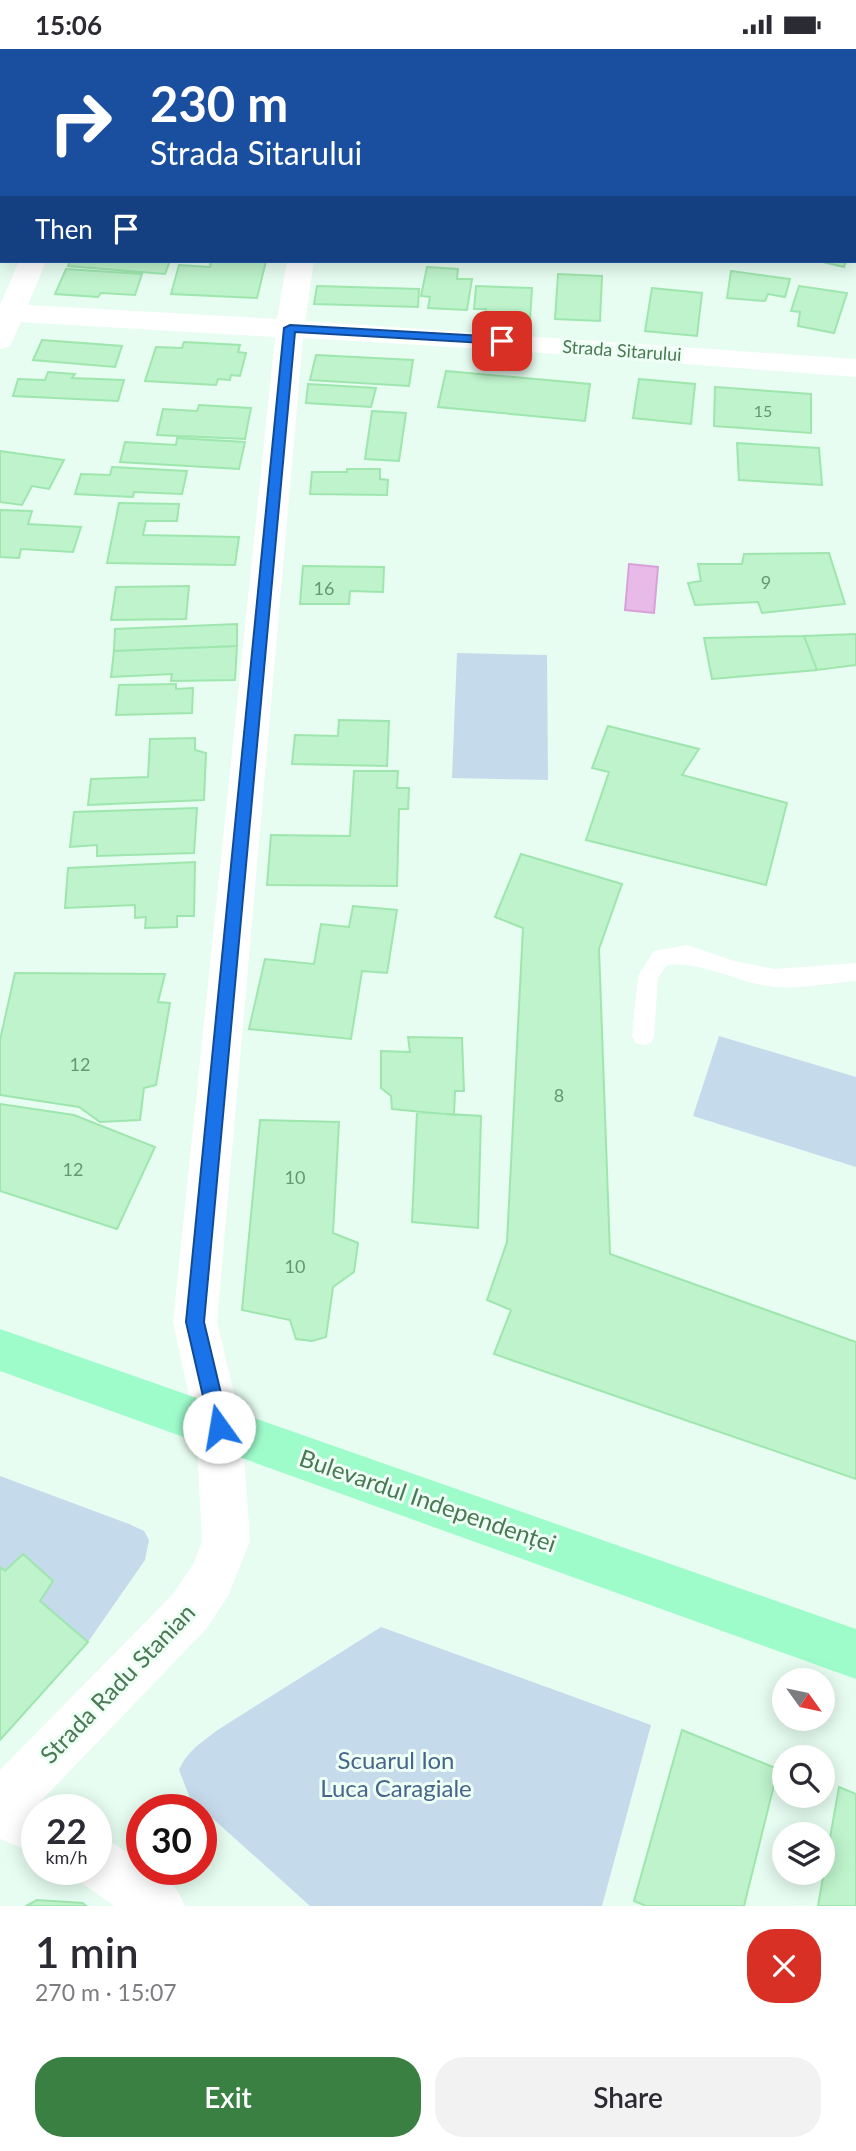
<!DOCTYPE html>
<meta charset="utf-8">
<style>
body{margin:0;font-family:Lato,sans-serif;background:#f2f2f3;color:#2b2b33;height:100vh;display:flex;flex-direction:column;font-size:26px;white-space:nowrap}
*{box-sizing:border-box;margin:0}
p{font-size:23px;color:#7c7c81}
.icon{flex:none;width:38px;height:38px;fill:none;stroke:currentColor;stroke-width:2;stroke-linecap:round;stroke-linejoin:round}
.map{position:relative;height:1857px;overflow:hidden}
.side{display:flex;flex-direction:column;background:#fff;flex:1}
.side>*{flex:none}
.top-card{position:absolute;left:0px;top:0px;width:858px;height:214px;box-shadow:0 4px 18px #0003;background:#1a4fa0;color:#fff;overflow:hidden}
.needle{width:46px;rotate:123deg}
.controls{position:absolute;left:772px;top:1619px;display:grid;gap:14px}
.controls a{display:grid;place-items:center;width:63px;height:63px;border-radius:50%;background:#fff;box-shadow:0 4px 18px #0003;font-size:35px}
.speed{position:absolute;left:21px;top:1745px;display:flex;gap:14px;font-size:35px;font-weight:700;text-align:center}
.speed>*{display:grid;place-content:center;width:91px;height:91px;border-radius:50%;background:#fff;box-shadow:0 4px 18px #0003;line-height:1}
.speed small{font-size:18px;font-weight:400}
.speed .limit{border:10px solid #d22;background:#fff;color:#111}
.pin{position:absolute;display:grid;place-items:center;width:60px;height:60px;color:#fff;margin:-30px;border-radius:14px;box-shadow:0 4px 10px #0006}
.me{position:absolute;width:77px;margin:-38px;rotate:347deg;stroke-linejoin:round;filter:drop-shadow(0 0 5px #0008)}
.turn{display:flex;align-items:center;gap:24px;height:147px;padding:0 35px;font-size:32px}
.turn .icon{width:91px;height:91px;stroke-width:2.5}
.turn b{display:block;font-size:49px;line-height:60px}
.then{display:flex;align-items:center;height:66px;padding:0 35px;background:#0003;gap:14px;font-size:26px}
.round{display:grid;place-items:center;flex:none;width:74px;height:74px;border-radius:28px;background:#f2f2f3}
.headline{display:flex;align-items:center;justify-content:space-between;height:119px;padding:0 35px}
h1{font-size:42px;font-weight:600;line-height:52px}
.action{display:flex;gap:14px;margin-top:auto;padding:14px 35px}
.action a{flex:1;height:80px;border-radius:28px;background:#398042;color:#fff;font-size:28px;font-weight:600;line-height:80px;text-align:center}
.action a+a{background:#f2f2f3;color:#2b2b33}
.status{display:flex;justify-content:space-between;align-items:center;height:49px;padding:0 35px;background:#fff;direction:ltr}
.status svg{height:19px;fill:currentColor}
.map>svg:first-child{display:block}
.green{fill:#c5daeb}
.water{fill:#e7bae7;stroke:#d9a0da;stroke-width:2}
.building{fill:#bef3cb;stroke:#9ee6ae;stroke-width:2}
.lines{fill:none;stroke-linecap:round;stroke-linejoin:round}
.service{fill:#fff;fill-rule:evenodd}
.minor{fill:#fff;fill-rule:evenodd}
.primary{fill:#9efccb;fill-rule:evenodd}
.route{fill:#1a73e8;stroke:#114b97;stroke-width:2}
.labels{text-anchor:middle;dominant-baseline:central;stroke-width:6;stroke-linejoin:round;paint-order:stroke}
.far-number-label{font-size:16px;fill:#679771}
.far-street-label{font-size:18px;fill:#4a7853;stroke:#eefff6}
.number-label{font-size:18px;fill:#679771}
.near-street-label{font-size:24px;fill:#4a7853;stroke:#eefff6}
.near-park-label{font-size:24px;fill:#47658a;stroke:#eefff6}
</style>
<div class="status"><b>15:06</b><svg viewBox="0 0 49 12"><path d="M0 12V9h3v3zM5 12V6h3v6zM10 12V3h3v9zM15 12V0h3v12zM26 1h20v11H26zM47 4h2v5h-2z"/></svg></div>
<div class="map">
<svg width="856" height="1857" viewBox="0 0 856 1857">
<rect width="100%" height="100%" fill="#e7fdf1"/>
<!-- green -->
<path class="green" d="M457,604L547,606L548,731L452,729Z
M719,987L856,1028V1118L693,1067Z
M0,1427L129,1475L144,1482L149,1491L145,1511L88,1593L40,1552L52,1532L23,1505L5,1522L0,1518Z
M381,1578L651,1676L602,1857H310L190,1749L179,1721C186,1703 201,1694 216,1682Z"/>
<!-- water -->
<path class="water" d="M629,515L658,518L654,564L625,561Z"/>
<!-- building -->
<path class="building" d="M637,0H827L840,2H650Z
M70,212H170L165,225L68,217Z
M211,212H266L257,249L171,245L179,216L210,218Z
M819,212H846L844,218Z
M427,218L458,220L457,230H472L467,261L428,259L430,248L421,247Z
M66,220L142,225L135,246L101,244L98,248L55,245Z
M731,222L790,230L785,248L768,245L765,252L727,249Z
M558,225L602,227L600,272L555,270Z
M317,237L419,240L418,258L314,255Z
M476,237L532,239L530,271L485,269L486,260H474Z
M799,237L847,244L834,284L798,277L800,263L791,262Z
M652,239L702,244L697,287L645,282Z
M42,291L122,297L115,318L33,311Z
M184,293L240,296L238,303L246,304L240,327L231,326L230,331L218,330L216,336L145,332L156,298L182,299Z
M316,306L413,311L409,337L310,331Z
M446,322L590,335L585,372L438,358Z
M48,323L75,325L72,329L124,331L118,352L13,347L18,330L45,331Z
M639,330L695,335L691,375L633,369Z
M308,335L376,339L371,358L306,354Z
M715,338L811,345V384L714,377Z
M199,356L251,359L245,390L157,386L163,360L197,362Z
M372,362L406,364L399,412L365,410Z
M177,389L245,393L239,420L120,413L125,393L176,396Z
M737,394L819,399L822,436L739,431Z
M0,402L64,411L49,440L32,437L22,456L0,453Z
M112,418L187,422L182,445L134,443L133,448L75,445L81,425L110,426Z
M347,420H380V430L388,431L387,446L310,445L312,423H347Z
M119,454L179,455L177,472H146L143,486L239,488L235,516L107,514Z
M0,461L32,462L28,475L81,478L73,503L21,500L19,509L0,508Z
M829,504L845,555L762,564L758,553L695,556L688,534L701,532L698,515H742L744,505Z
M303,517L384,518L383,543L350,542L349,555H300Z
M189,537L186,570L111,571L116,538Z
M237,575V597L114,602L115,580Z
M856,585V616L817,621L804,587Z
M804,587L817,621L712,630L704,589Z
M237,597L235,631L171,632L172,625L111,628L114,602Z
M176,635V640L193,639L192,664L116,666L119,636Z
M339,671L389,672L387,717L292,715L295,686L338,687Z
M608,677L699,700L682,726L787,754L766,836L586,791L609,723L592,719Z
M195,689V701L206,704L204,751L88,756L91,730L148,728L150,690Z
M354,722H398L397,739H409L408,760H399L397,837L267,836L271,786L350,787Z
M197,759L194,804L97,807V796L70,798L74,763Z
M521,805L622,835L599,900L610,1205L856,1293V1430L494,1305L511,1261L487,1251L507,1193L523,879L495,868Z
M195,813L194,867H177V878L145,879L146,868L135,869V856L65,859L68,819Z
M353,857L397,861L387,924L362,922L351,990L249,980L265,910L314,915L321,875L349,878Z
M15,924L165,925L158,953L170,954L156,1036L144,1039L140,1071L100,1073L79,1058L0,1046V991Z
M408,988L462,989L464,1042H455L454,1066L392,1060L391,1047L381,1039V1002L410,1003Z
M0,1055L74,1066L155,1098L117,1180L0,1142Z
M417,1063L481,1067L478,1179L412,1173Z
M260,1071L339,1073L333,1184L358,1194L354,1223L333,1238L326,1288L312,1292L296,1290L290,1271L242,1261Z
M23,1505L53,1532L40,1552L88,1593L0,1691V1518L5,1522Z
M682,1681L778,1720L744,1857H646L634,1852Z
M839,1738L856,1745V1857H818Z
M37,1851L83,1854L86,1857H26Z"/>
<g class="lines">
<!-- service -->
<path class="service" d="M687,896L734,912L775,920L856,914V932C830,934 800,940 774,938C737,934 704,912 667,916L658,929L654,987L651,994L643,996L635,994L632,987L638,927L654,902Z"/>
<!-- minor -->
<path class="minor" d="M107,0H150L151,2H107Z
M332,0H356L331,2Z
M585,0H609V2H585Z
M19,212H46L28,256L277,270L287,212H314L305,272L856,310V328L502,301L303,289L217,1273L242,1378L250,1492L228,1547L207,1579L39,1754L55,1760H37V1805L0,1790V1721L173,1545L194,1514L202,1492L196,1378L173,1273L275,288L21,273L10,297L0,300V256Z
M96,1787L114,1795L142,1813V1820C163,1820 178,1839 185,1857H114L78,1831L73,1820H96Z"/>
<!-- primary -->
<path class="primary" d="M0,1280L856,1580V1630L0,1322Z"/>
</g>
<!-- route -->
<path class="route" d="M290,276L502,288L508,292L502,295L295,283L204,1273L229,1378L226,1384L219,1387L213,1384L210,1378L186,1273L284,279Z"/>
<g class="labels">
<!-- far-number labels -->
<g class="far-number-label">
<text x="763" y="361">15</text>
</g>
<!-- far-street labels -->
<g class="far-street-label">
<text transform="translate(622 301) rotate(4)">Strada Sitarului</text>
</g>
<!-- number labels -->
<g class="number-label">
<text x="766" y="533">9</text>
<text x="324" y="539">16</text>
<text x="80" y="1015">12</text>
<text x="559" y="1046">8</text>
<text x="73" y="1120">12</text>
<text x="295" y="1128">10</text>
<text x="295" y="1217">10</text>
</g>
<!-- near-street labels -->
<g class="near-street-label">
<text transform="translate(428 1451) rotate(19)">Bulevardul Independenței</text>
<text transform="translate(117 1634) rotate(-46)">Strada Radu Stanian</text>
</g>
<!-- near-park labels -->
<g class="near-park-label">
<text x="396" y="1710">Scuarul Ion<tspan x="396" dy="28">Luca Caragiale</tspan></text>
</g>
</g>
</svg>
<div class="controls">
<a><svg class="needle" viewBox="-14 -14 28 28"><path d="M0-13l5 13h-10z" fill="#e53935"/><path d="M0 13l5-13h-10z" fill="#7c7c81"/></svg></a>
<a><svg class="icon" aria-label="search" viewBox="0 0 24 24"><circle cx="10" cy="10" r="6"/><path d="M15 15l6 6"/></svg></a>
<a><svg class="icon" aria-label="layers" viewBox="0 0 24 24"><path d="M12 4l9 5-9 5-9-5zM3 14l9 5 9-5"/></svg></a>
</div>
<div class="speed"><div>22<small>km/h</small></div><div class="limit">30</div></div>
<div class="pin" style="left:502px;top:292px;background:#d93025"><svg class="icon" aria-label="arrive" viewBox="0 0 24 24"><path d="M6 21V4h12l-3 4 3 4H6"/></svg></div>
<svg class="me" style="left:219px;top:1378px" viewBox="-20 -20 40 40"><circle r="19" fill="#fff"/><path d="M0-13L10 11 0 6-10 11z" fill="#1a73e8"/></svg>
<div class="top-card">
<div class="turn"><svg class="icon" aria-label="right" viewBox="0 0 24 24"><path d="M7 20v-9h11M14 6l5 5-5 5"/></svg><div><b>230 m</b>Strada Sitarului</div></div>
<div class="then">Then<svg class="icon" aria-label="arrive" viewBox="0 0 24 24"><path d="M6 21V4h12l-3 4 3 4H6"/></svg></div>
</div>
</div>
<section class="side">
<div class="headline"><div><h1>1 min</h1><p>270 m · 15:07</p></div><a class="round" style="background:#d93025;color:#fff"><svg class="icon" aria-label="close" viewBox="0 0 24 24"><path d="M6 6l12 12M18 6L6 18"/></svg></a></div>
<div class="action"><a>Exit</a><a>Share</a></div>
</section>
